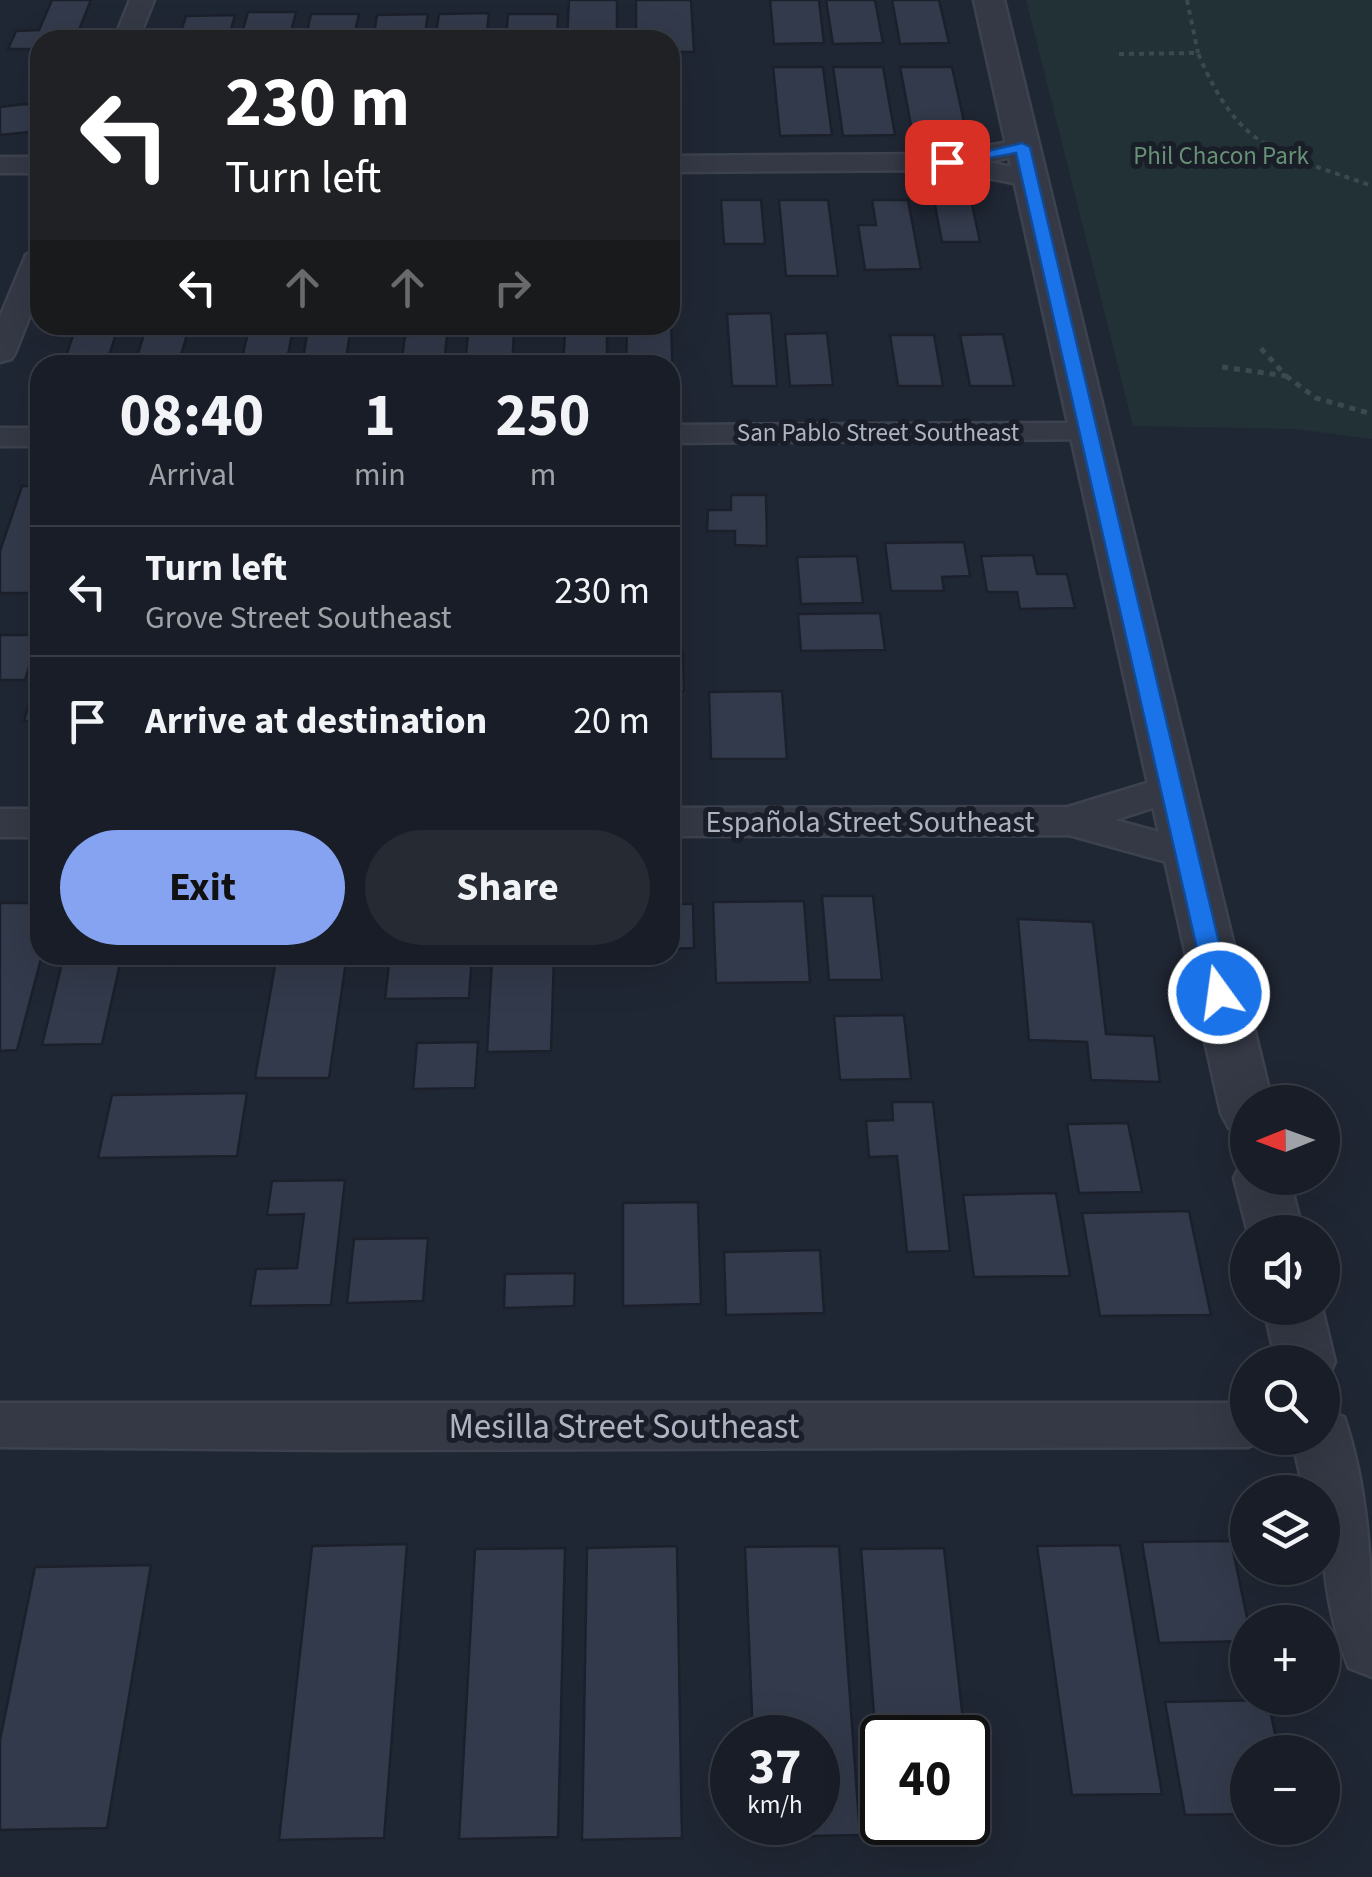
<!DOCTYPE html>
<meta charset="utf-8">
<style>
body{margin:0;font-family:"Source Sans 3",sans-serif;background:#252a33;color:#f1f3f6;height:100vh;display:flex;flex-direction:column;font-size:38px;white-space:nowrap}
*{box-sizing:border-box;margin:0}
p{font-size:32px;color:#9fa2a7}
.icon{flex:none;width:55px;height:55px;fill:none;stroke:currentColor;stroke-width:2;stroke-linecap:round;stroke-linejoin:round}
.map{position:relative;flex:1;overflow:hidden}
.sheet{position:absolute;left:30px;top:355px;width:650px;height:610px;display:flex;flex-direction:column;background:#181d27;border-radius:30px;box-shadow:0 10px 40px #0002,0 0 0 2px #363b44}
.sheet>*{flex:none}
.hud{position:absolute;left:30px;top:30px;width:650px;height:305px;border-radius:30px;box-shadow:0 10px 40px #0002,0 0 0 2px #363b44;background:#202124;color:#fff;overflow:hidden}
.needle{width:65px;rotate:269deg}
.tools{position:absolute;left:1230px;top:1085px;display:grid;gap:20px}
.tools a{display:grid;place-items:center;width:110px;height:110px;border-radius:50%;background:#181d27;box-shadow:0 10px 40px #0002,0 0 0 2px #363b44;font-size:50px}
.speed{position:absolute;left:710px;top:1715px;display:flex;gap:20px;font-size:50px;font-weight:700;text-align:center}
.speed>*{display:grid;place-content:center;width:130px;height:130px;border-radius:50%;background:#181d27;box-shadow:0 10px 40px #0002,0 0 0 2px #363b44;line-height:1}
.speed small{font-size:25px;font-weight:400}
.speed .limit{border:5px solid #111;border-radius:15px;background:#fff;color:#111}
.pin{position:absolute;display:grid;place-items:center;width:85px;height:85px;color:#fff;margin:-42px;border-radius:20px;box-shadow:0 5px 15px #0006}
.me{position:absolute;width:110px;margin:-55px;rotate:346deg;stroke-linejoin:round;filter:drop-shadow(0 0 8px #0008)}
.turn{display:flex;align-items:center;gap:35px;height:210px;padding:0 30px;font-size:45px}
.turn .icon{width:130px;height:130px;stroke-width:2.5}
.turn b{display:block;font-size:70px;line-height:85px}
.lanes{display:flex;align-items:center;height:95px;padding:0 30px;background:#0003;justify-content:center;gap:50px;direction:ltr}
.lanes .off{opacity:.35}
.eta{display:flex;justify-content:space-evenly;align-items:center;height:170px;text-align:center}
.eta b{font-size:60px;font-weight:700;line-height:70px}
.button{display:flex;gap:20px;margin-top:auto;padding:20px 30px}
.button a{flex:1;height:115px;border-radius:60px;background:#85a3f0;color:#111;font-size:40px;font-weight:700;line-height:115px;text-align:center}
.button a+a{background:#252a33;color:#f1f3f6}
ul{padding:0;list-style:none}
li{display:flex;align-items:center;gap:30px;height:130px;padding:0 30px;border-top:2px solid #363b44}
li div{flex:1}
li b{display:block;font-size:38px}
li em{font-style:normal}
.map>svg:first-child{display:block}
.green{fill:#223135}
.building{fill:#333a4b;stroke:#1b202b;stroke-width:2.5}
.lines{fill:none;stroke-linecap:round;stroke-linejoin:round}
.minor-casing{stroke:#3d424f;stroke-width:5}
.tertiary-casing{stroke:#3d424f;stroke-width:5}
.path-far1{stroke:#3b4a4e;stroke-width:4;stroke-dasharray:5 5;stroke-linecap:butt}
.path{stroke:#3b4a4e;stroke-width:5;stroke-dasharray:6 6;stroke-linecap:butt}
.minor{fill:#343945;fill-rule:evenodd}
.tertiary{fill:#343945;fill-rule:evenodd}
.route{fill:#1a73e8;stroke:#114b97;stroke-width:2.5}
.labels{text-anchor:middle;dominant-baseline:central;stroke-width:10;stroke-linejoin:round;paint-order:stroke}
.far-park-label{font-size:25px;fill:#679075;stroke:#191e29}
.far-street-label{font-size:25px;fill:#aeb3c2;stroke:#191e29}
.street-label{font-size:30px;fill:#aeb3c2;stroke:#191e29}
.near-street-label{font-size:35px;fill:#aeb3c2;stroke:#191e29}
</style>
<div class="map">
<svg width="1372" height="1877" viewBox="0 0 1372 1877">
<rect width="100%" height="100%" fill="#202734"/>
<!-- green -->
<path class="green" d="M1026,0H1372V439L1296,429L1133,426Z"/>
<!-- building -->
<path class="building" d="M52,0H91L75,40H40V49H8L16,31L39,30Z
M569,0H617V40H567Z
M636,0H691L694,52H670V40H636Z
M770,0H819L824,43L774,44Z
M826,0H875L883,43L833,44Z
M892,0H939L949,43L900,44Z
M248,12H296L289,40H240Z
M489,13L486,40H435L439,14Z
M311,14H359L353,40H305Z
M428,14L424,40H373L377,15Z
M508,14H558L557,40H506Z
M235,15L228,40H178L186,16Z
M773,67H823L832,135L780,136Z
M833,67H883L895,135L843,136Z
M900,67H952L967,135L913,136Z
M24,104L40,106L39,131L0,135V107Z
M971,199L980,242H942L934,200Z
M721,200H761L765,244H724Z
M779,200H828L838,276H786Z
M872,200H908L921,269L865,270L858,225H876Z
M771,313L777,386H732L727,314Z
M671,320L673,386H670V365H626L627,325H670Z
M147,325H190L178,365H134Z
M250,325H294L286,365H240Z
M827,333L833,385L790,386L785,334Z
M116,334L106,365H63L73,335Z
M307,334H350L345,365H302Z
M468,334H514L512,365H465Z
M565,334H607V365H563Z
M1003,334L1014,386H970L960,335Z
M447,335L444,365H401L405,336Z
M890,335H934L943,386H898Z
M22,486H40V593H0V551Z
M731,495H766L767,546L735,545V531H707L708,510H731Z
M964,542L970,576L942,577L944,591H891L885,543Z
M1033,555L1037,574H1067L1075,608L1020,609L1017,592H987L981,556Z
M857,556L863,603L801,604L797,557Z
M880,613L885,650L801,651L798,614Z
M0,635H39L25,680H0Z
M670,652H683L684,691L670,692Z
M40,666V721H24Z
M782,691L787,759H711L709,692Z
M822,896H873L882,980H829Z
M804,901L810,982L716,983L713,902Z
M0,903H40L42,955L17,1050L0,1051Z
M670,904H693L694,948L670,949Z
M1018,919L1093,922L1106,1034L1154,1036L1160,1082L1091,1080L1087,1042L1029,1040Z
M64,955H122L102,1044L42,1045Z
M171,955H253L251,965L168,966Z
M277,955H347L329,1078H255Z
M390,955H472L469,998L385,999Z
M608,955H665V960H608Z
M554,958L551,1051L487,1052L492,959Z
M904,1015L911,1079L840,1080L834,1016Z
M478,1042L475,1088L413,1089L417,1043Z
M247,1093L237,1156L98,1158L112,1095Z
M892,1102H933L950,1251L907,1252L897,1156L869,1157L866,1121L893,1120Z
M1128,1123L1142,1192L1079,1193L1067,1124Z
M345,1180L331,1305L250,1306L256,1269L297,1268L304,1214L267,1215L272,1181Z
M1056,1193L1070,1276L974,1277L963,1195Z
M698,1202L701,1304L623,1306V1203Z
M1189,1211L1211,1315L1100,1316L1082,1213Z
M428,1238L423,1301L347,1303L354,1239Z
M820,1250L824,1313L726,1315L724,1252Z
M575,1273L574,1306L504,1308L505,1274Z
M1231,1541L1248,1622V1641L1159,1643L1142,1542Z
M407,1544L384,1838L279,1840L312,1546Z
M1120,1545L1162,1794L1072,1795L1037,1546Z
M677,1546L682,1838L582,1840L587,1548Z
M839,1546L860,1835L756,1837V1822H818V1738H753L745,1547Z
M565,1548L558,1837L459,1839L475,1549Z
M944,1548L965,1738H882V1817L861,1549Z
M151,1565L107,1828L0,1830V1740L35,1567Z
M1268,1700L1279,1752H1248V1814L1185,1815L1165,1702Z
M968,1763L975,1837L884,1839L883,1822H968Z"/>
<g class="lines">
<defs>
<path id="minor" d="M130,0H154L138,40H114Z
M1023,139L1036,147L1032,153L987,162L1038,172L1042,178L1038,184L1029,186L947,170L670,172V156L947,154Z
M0,157H40V173H0Z
M40,247V290L15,353L11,359L0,362V317L26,255Z
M1087,423L1098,425L1103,432L1098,439L670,443V425Z
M0,428H40V446H0Z
M1170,776L1183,780L1189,789L1183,798L1115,820L1199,843L1204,853L1199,863L1185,867L1069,835L670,836V808L1068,807Z
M0,809H40V837H0Z
M0,1403H1248V1438H1267L1248,1447L339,1450L0,1447Z"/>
<path id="tertiary" d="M974,0H1004L1272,1102H1248V1135L1229,1128L1221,1113Z
M1248,1160V1178H1289L1303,1232L1248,1233L1234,1178L1242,1162Z
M1264,1308H1322L1335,1362L1326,1381L1322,1382V1362H1276Z
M1322,1409L1344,1417C1372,1499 1372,1589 1372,1677L1349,1668C1324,1608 1322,1556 1322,1492H1304L1292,1438H1322Z"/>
</defs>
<!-- minor casing -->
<use href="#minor" class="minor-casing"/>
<!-- tertiary casing -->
<use href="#tertiary" class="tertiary-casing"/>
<!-- path-far1 -->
<path class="path-far1" d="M1187,0L1198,53
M1119,54L1198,53C1240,153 1278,152 1372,186"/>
<!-- path -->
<path class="path" d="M1222,367L1286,376L1257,344
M1286,376L1316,398L1372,414"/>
<!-- minor -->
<use href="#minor" class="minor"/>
<!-- tertiary -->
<use href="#tertiary" class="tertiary"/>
</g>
<!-- route -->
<path class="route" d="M1022,143L1030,147L1231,993L1219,1002L1207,993L1016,153L947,166L940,162Z"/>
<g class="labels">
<!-- far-park labels -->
<g class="far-park-label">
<text x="1221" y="156">Phil Chacon Park</text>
</g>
<!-- far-street labels -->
<g class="far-street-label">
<text x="878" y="433">San Pablo Street Southeast</text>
</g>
<!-- street labels -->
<g class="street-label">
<text x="870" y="822">Española Street Southeast</text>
</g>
<!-- near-street labels -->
<g class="near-street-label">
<text x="624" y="1427">Mesilla Street Southeast</text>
</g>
</g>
</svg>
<div class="tools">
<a><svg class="needle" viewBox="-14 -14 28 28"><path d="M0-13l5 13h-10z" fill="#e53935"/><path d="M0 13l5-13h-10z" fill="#9fa2a7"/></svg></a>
<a><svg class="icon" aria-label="sound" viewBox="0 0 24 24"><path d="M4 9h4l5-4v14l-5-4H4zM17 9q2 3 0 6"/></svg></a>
<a><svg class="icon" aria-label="search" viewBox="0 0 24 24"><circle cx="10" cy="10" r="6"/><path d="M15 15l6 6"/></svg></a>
<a><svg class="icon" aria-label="layers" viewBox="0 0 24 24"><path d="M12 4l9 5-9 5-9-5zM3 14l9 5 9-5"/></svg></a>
<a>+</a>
<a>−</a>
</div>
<div class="speed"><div>37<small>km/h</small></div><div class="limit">40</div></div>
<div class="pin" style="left:947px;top:162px;background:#d93025"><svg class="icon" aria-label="arrive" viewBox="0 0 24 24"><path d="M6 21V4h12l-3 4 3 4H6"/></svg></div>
<svg class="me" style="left:1219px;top:993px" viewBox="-20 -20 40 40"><circle r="17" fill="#1a73e8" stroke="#fff" stroke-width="3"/><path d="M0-11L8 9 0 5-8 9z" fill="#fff"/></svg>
<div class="hud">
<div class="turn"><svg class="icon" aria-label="left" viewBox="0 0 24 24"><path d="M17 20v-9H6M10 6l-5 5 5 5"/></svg><div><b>230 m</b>Turn left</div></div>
<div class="lanes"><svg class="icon" aria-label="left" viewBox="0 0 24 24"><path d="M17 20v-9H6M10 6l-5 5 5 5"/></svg><svg class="icon off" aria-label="ahead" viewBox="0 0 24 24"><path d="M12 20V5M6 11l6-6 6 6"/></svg><svg class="icon off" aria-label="ahead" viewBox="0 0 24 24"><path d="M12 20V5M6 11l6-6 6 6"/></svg><svg class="icon off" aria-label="right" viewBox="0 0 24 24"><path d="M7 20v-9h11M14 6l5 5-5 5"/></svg></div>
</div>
<section class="sheet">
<div class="eta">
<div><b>08:40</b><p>Arrival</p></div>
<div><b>1</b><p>min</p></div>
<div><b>250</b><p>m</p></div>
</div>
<ul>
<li><svg class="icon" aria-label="left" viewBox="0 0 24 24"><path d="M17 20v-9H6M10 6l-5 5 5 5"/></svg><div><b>Turn left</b><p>Grove Street Southeast</p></div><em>230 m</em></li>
<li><svg class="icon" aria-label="arrive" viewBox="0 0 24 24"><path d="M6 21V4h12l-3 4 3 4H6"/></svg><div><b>Arrive at destination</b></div><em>20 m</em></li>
</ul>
<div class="button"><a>Exit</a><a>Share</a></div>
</section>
</div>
